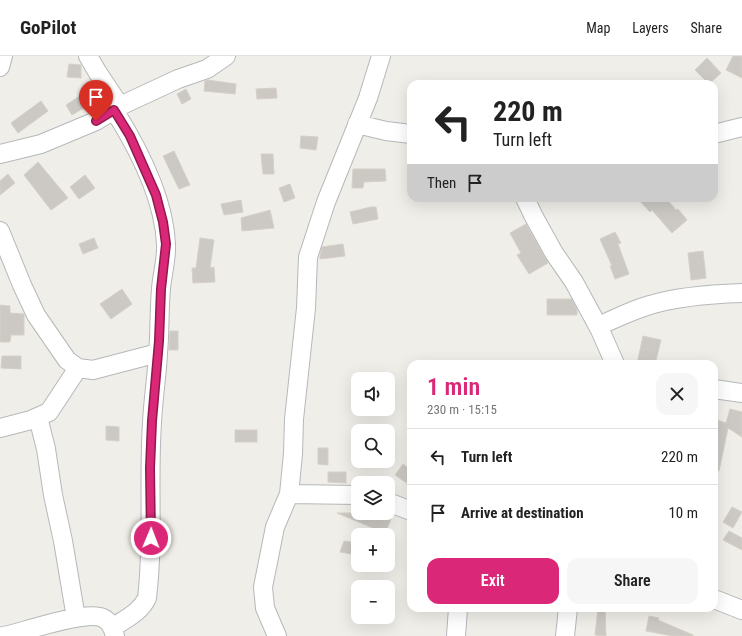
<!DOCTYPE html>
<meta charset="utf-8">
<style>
body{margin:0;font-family:"Roboto Condensed",sans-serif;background:#f6f6f6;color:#222;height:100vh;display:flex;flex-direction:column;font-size:15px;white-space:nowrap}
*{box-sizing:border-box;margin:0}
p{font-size:13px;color:#767676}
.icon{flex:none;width:22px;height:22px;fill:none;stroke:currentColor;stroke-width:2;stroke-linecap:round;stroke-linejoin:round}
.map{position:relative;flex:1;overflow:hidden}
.side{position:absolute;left:407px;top:304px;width:311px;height:252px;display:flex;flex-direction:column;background:#fff;border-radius:12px;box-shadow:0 4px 16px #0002}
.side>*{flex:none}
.guide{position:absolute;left:407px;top:24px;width:311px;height:122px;border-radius:12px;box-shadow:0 4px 16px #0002;background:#fff;color:#222;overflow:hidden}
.controls{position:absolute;left:351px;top:316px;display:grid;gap:8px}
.controls a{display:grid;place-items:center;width:44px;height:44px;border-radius:8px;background:#fff;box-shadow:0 4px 16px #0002;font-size:20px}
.pin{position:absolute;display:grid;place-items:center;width:34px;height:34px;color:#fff;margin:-41px -17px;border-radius:50% 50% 50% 0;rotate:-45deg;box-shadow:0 0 4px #0007}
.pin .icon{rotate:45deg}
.me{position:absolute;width:44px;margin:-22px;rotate:1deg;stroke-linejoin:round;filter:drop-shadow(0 0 3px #0008)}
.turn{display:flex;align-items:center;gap:14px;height:84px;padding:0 20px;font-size:18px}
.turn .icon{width:52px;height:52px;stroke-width:2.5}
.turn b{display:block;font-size:28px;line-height:34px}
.then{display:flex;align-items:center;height:38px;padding:0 20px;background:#0003;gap:8px;font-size:15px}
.round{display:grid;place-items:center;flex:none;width:42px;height:42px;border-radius:12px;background:#f6f6f6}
.headline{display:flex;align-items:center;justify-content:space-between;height:68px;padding:0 20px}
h1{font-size:24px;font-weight:600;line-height:30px;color:#db2777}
.primary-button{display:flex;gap:8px;margin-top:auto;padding:8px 20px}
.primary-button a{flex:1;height:46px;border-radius:12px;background:#db2777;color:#fff;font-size:16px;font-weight:600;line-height:46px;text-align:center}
.primary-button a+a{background:#f6f6f6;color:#222}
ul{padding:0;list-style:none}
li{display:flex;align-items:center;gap:12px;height:56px;padding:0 20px;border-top:1px solid #e0e0e0}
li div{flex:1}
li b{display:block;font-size:15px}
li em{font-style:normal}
header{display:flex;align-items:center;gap:24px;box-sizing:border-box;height:56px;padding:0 20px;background:#fff;border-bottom:1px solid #e0e0e0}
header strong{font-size:19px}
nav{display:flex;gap:22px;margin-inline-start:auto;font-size:14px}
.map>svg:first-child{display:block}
.building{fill:#ccc9c4;stroke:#d5d0c7}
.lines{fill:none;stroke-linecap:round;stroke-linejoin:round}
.minor-casing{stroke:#b5b8bb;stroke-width:20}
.minor{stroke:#fff;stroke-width:18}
.route-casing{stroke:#8e194d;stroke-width:10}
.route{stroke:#db2777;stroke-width:7}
</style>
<header>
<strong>GoPilot</strong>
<nav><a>Map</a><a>Layers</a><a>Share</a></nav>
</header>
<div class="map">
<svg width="742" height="580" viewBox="0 0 742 580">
<rect width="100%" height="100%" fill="#f0eee8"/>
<!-- building -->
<path class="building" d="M733,0H742V22L726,14Z
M707,2L721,17L709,28L695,14Z
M69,8L81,9V22L67,21Z
M208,24L236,28L235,38L204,35L205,25Z
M276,32L277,42L257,43L256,33Z
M186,33L191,43L182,48L177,38Z
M86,36L92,47L72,59L66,49Z
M41,45L48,55L18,77L11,67Z
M301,80L318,81L316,94L300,92Z
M174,95L190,129L179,133L163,100Z
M261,98H273L274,118H263Z
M38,106L68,142L51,154L24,119Z
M353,113H385L386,125L364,126L363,132H352Z
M8,118L15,127L0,139V125Z
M85,119L95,132L79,143L70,131Z
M290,128L295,142L284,146L279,132Z
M637,142H666L676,154L678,153L687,164L672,177L652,154L650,156Z
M241,144L243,156L224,159L221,148Z
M371,151H376L378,163L353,168L350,156Z
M270,154L274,172L242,175L241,162Z
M526,168L548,207L529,218L517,199L521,197L510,177Z
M615,176L621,187L618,188L629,218L615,223L610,210H612L600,183Z
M94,182L98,192L83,198L79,188Z
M200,182L214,184L210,212L214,211L215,226L193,227L192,212H196Z
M343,188L345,200L320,203V200L322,191Z
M703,195L706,222L691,224L688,197Z
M122,233L132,248L111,263L100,248Z
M547,243H572L577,254V259H547Z
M0,249L10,250V257L24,258V279H11L10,286H0Z
M170,275H178V294H169Z
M643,280L661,284L655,308H637Z
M2,300H21V313L1,312Z
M730,353L742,356V381L728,372L719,415L714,414V363L726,367Z
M106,370L119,371V385L106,384Z
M235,374H257V386H235Z
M318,392H328V409L318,408Z
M403,408L411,414V430L395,419Z
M328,416H346V427L328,426Z
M732,451L742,456L733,472L723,466Z
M337,457H387L393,459L385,477Z
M729,475L742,482V494L723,484Z
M344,485L358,487L357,499L340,496Z
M598,552H605L606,580L595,579Z
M649,560L659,562L658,564L693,579V580H673L646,575Z"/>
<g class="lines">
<defs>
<path id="minor" d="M88,0L98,17L120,50
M0,11L3,0
M357,68L386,75L411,78
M714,78L742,71
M0,98L41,88L96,65L120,50L178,23L207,13L226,0
M525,142L533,159L554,197L574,226L600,274L615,308
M0,175L22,229L36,259L67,304L78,312L93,314L158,297
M598,270C615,263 632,254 650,249C679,240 712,238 742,237
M714,333L742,337
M38,361L46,393L53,439L63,485L76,562
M0,372L31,364L49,356L78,312
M289,438L358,439
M388,446L411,455
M714,543L742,554
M112,572C125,563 140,557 147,542C154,484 148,425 152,367C153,343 157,320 158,297C160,276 159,255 161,233C162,218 167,203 166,188C164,142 138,92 114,54
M3,580L9,579C29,574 87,554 103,562C111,566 113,573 115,580
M277,580L265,552L263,531L275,471L289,438L293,398L294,363L306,252L308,201L326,146L368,42L381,0
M456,580L458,552
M565,580L568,552"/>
</defs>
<!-- minor casing -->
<use href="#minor" class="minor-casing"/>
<!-- minor -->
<use href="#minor" class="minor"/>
</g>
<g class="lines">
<defs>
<path id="route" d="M96,65L114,54L130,80L156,139L163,166L166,188L161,233L159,285L152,365L150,412L151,482"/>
</defs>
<!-- route casing -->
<use href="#route" class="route-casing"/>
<!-- route -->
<use href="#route" class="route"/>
</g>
</svg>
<div class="controls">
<a><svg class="icon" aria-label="sound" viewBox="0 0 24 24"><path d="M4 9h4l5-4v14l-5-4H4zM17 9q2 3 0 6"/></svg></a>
<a><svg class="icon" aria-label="search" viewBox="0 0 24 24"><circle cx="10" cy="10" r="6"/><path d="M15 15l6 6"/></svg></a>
<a><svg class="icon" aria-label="layers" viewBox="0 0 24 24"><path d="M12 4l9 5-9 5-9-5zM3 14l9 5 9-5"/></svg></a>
<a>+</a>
<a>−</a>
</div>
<div class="pin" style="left:96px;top:65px;background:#d93025"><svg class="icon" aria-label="arrive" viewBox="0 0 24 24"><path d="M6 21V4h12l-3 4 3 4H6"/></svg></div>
<svg class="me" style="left:151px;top:482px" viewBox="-20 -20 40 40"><circle r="17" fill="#db2777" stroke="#fff" stroke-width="3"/><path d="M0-11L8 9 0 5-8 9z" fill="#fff"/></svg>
<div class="guide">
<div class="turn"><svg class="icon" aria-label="left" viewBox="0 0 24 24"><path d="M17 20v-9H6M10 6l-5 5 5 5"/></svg><div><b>220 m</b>Turn left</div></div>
<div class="then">Then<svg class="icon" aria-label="arrive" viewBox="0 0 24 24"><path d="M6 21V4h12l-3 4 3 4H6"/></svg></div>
</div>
<section class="side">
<div class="headline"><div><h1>1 min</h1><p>230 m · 15:15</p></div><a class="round"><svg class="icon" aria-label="close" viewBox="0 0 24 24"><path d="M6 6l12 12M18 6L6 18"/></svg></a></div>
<ul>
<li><svg class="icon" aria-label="left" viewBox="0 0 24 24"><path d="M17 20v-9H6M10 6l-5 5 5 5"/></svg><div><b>Turn left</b></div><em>220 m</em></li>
<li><svg class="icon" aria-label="arrive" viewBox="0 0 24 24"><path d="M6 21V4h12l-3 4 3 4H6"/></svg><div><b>Arrive at destination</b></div><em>10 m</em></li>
</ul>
<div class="primary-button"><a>Exit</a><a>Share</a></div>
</section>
</div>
